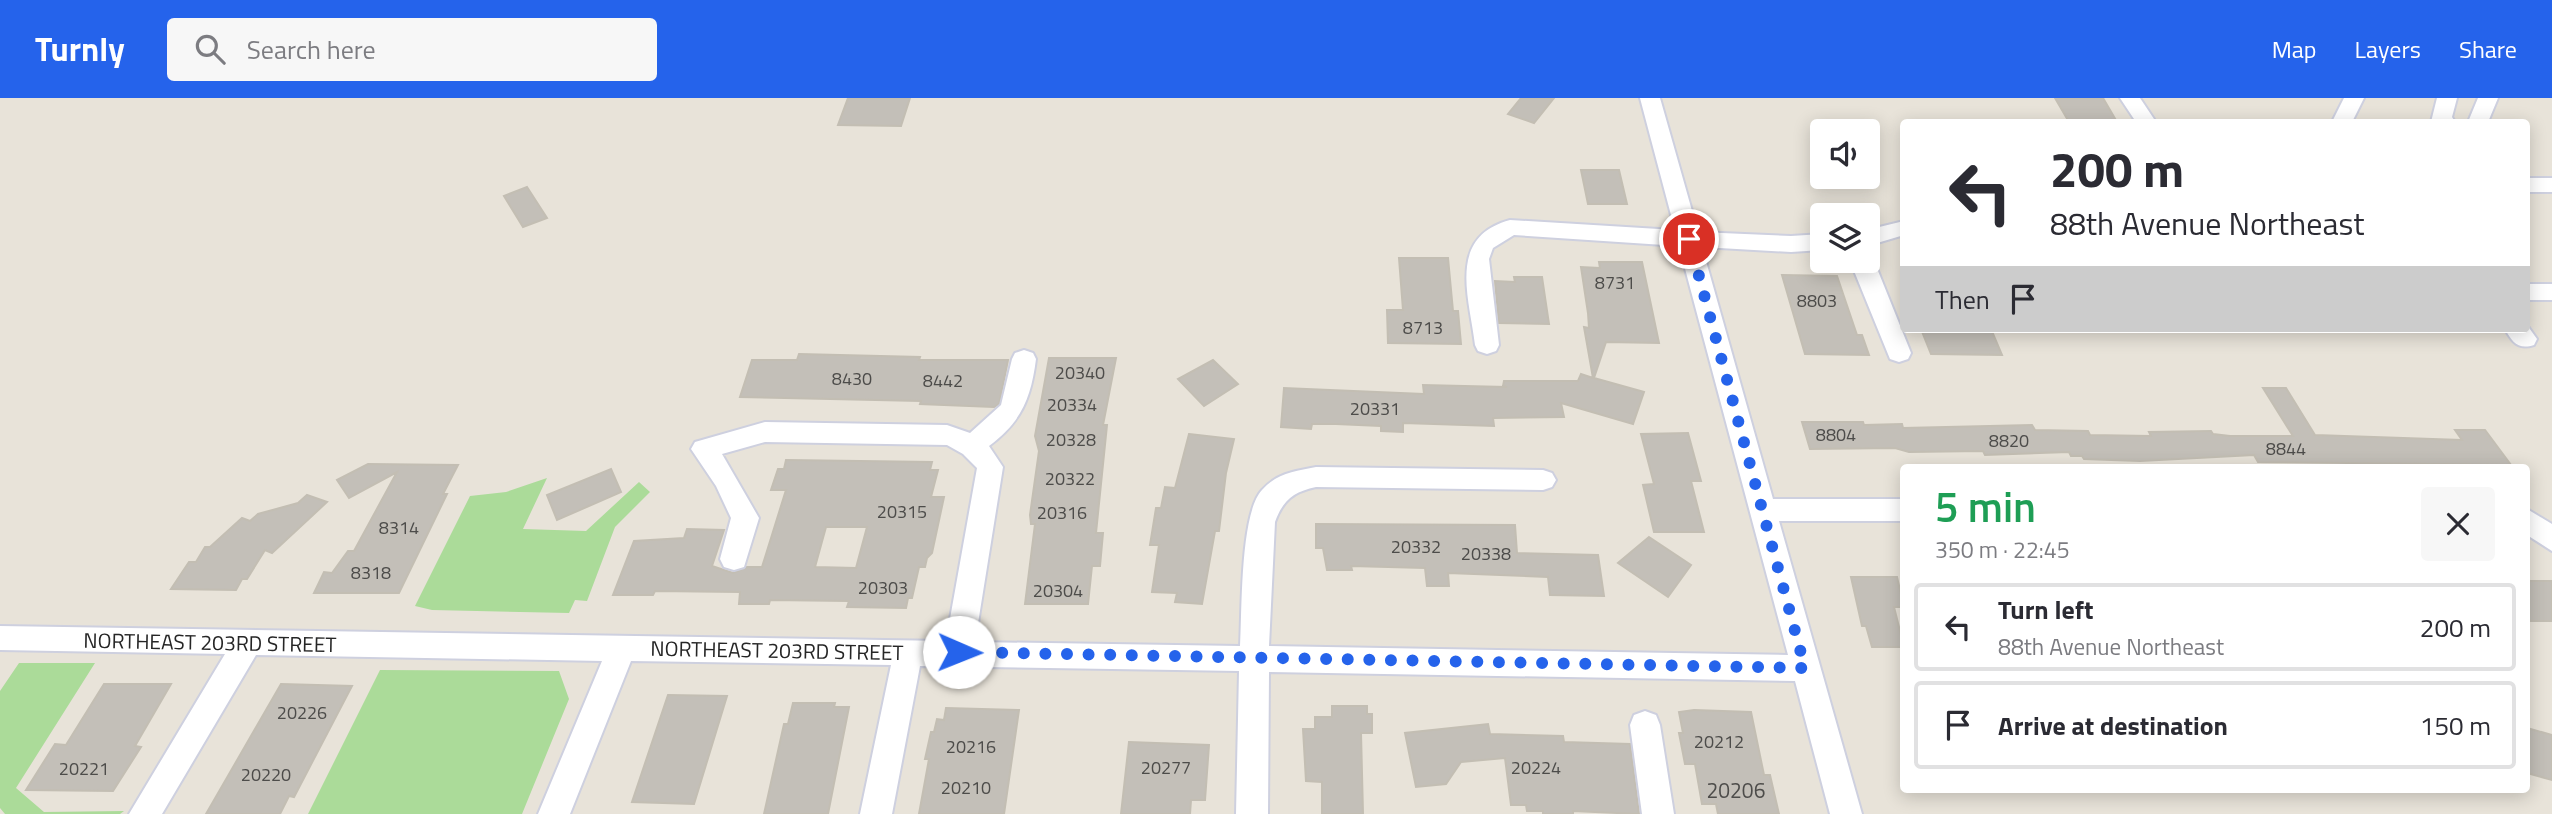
<!DOCTYPE html>
<meta charset="utf-8">
<style>
body{margin:0;font-family:"Titillium Web",sans-serif;background:#f7f7f7;color:#2b2b33;height:100vh;display:flex;flex-direction:column;font-size:26px;white-space:nowrap}
*{box-sizing:border-box;margin:0}
p{font-size:23px;color:#7c7c81}
.icon{flex:none;width:38px;height:38px;fill:none;stroke:currentColor;stroke-width:2;stroke-linecap:round;stroke-linejoin:round}
.map{position:relative;flex:1;overflow:hidden}
.sheet{position:absolute;left:1900px;top:366px;width:630px;height:329px;display:flex;flex-direction:column;background:#fff;border-radius:7px;box-shadow:0 4px 18px #0003}
.sheet>*{flex:none}
.banner{position:absolute;left:1900px;top:21px;width:630px;height:214px;border-radius:7px;box-shadow:0 4px 18px #0003;background:#fff;color:#2b2b33;overflow:hidden}
.buttons{position:absolute;left:1810px;top:21px;display:grid;gap:14px}
.buttons a{display:grid;place-items:center;width:70px;height:70px;border-radius:7px;background:#fff;box-shadow:0 4px 18px #0003;font-size:35px}
.pin{position:absolute;display:grid;place-items:center;width:60px;height:60px;color:#fff;margin:-30px;border:4px solid #fff;border-radius:50%;box-shadow:0 2px 7px #0007}
.me{position:absolute;width:77px;margin:-38px;rotate:91deg;stroke-linejoin:round;filter:drop-shadow(0 0 5px #0008)}
.turn{display:flex;align-items:center;gap:24px;height:147px;padding:0 35px;font-size:32px}
.turn .icon{width:91px;height:91px;stroke-width:2.5}
.turn b{display:block;font-size:49px;line-height:60px}
.then{display:flex;align-items:center;height:66px;padding:0 35px;background:#0003;gap:14px;font-size:26px}
.round{display:grid;place-items:center;flex:none;width:74px;height:74px;border-radius:7px;background:#f7f7f7}
.head{display:flex;align-items:center;justify-content:space-between;height:119px;padding:0 35px}
h1{font-size:42px;font-weight:600;line-height:52px;color:#1e9e55}
ul{padding:0;list-style:none}
li{display:flex;align-items:center;gap:21px;height:88px;margin:0 14px 10px;padding:0 21px;border:4px solid #e1e1e2;border-radius:7px}
li div{flex:1}
li b{display:block;font-size:26px}
li em{font-style:normal}
header{display:flex;align-items:center;gap:42px;box-sizing:border-box;height:98px;padding:0 35px;background:#2563eb;color:#fff}
header strong{font-size:33px}
nav{display:flex;gap:38px;margin-inline-start:auto;font-size:24px}
.search{width:490px;height:63px;background:#f7f7f7;display:flex;align-items:center;gap:18px;box-sizing:border-box;padding:0 24px;border-radius:7px;color:#7c7c81;font-size:26px}
.map>svg:first-child{display:block}
.green{fill:#abdb99}
.building{fill:#c3bfb8;stroke:#c3beb3;stroke-width:2;fill-rule:evenodd}
.lines{fill:none;stroke-linecap:round;stroke-linejoin:round}
.minor-casing{stroke:#ced0df;stroke-width:4}
.minor{fill:#fff;fill-rule:evenodd}
.route{stroke:#2563eb;stroke-width:12;stroke-dasharray:0 21.6}
.labels{text-anchor:middle;dominant-baseline:central;stroke-width:5;stroke-linejoin:round;paint-order:stroke}
.number-label{font-size:18px;fill:#4d4c4a}
.street-label{font-size:21px;fill:#262626;stroke:#fff}
.near-number-label{font-size:21px;fill:#4d4c4a}
</style>
<header>
<strong>Turnly</strong>
<div class="search"><svg class="icon" aria-label="search" viewBox="0 0 24 24"><circle cx="10" cy="10" r="6"/><path d="M15 15l6 6"/></svg>Search here</div>
<nav><a>Map</a><a>Layers</a><a>Share</a></nav>
</header>
<div class="map">
<svg width="2552" height="716" viewBox="0 0 2552 716">
<rect width="100%" height="100%" fill="#e8e3d9"/>
<!-- green -->
<path class="green" d="M547,380L523,431L586,433L639,384L650,394L615,429L587,503L575,502L569,515L432,512L415,508L470,398L506,394Z
M19,565H95L16,690L44,714L124,713L120,716H5L0,710V593Z
M380,572L559,573L569,601L522,716H308Z"/>
<!-- building -->
<path class="building" d="M848,0H910L901,28L838,27Z
M1521,0H1554L1534,25L1508,16Z
M2055,0H2103L2117,24H2069Z
M1581,72H1619L1627,106H1588Z
M527,89L547,120L523,129L504,98Z
M1399,160H1448L1453,213H1458L1461,246L1388,245L1387,212H1403Z
M1599,164H1642L1659,245L1606,244L1594,280L1644,294L1633,326L1561,305L1564,319L1493,320L1494,328L1403,325V334L1381,333V328L1336,326H1312L1311,331L1281,329L1284,290L1424,296L1423,287L1507,289L1503,288L1504,283H1578L1581,276L1593,280L1584,229L1589,230L1588,215L1581,169L1600,170Z
M1782,177L1837,178L1857,237H1862L1869,257L1805,256Z
M1514,179H1542L1549,226L1499,225L1495,183L1515,184Z
M1921,231H1991L2002,257L1931,256Z
M799,256L920,259L919,262H1008L999,306L994,309L920,306L921,303L740,299L752,262H797Z
M1049,260H1116L1103,327H1107L1096,435H1103L1100,468H1092L1088,506H1025L1035,426H1031L1030,417L1039,353L1035,338Z
M1213,262L1238,286L1204,308L1178,281Z
M2263,290H2286L2315,337L2462,342L2455,332H2485L2511,367L2258,364L2254,357L2140,363L2084,361L2082,358H2071L2069,354L1985,357L1983,353L1909,354L1895,350L1810,351L1802,324H1863L1864,327L1902,326L1903,330L2032,327L2035,332L2088,333L2090,337L2151,338L2149,334L2211,333L2213,336L2230,338H2293Z
M1688,335L1701,383H1691L1704,434H1654L1643,387L1654,386L1641,336Z
M1189,336L1234,341L1226,375L1219,433H1215L1202,506L1175,504L1177,495L1152,494L1159,447H1150L1156,410H1161L1165,389L1175,390Z
M786,362L932,364L930,372H938L931,399H944L932,455L927,460L925,469H919L912,500H908L906,510L847,509L849,503L770,502L769,506H739L740,494L655,493L653,497H613L634,443L684,440L687,431L724,432L712,468L733,475L747,469H762L786,392H771L778,371H784ZM826,429H867L856,470L815,469Z
M368,366L458,367L443,396H447L399,495H314L324,474L332,475L348,453H354L397,374L349,400L337,382Z
M611,371L621,394L557,422L547,397Z
M307,397L327,404L272,455L265,452L247,481H242L236,492L171,491L189,464H196L205,449H210L242,420L250,423L258,416L298,405Z
M1316,426L1515,427L1517,455L1598,457L1604,498L1550,497L1548,479L1448,475L1449,488H1427L1425,470L1351,468L1352,472H1327L1323,450H1316Z
M1649,439L1691,467L1668,499L1618,465Z
M1851,479H1897L1904,509H1894L1904,549H1872L1866,528H1862Z
M2527,483H2552V523H2527Z
M104,586H171L135,648L141,649L113,693L26,692L55,646L66,647Z
M281,586L352,588L294,699L289,698L280,716H206Z
M668,597L727,598L694,706L632,704Z
M793,605H835L834,609H849L828,716H764L784,626H788Z
M1332,608H1367V616H1372V635H1361L1363,716H1322V684L1306,683L1303,631H1315V619H1332Z
M946,610L1019,612L1004,716H919L929,661H925L931,634H934L937,621L944,622Z
M1694,612L1751,614L1764,677H1770L1779,716H1718L1716,706H1702L1695,666H1685L1679,635H1683L1679,614Z
M1488,626L1490,636L1563,638L1564,644L1630,646L1639,716L1573,713V716H1543V713H1527L1526,707H1511L1505,660L1461,664L1446,686L1416,689L1405,635Z
M2527,630L2552,637V682L2527,675Z
M1129,644L1209,647L1205,702H1191L1190,716H1121Z"/>
<g class="lines">
<defs>
<path id="minor" d="M1640,0H1660L1698,134L1791,138L1822,136V152L1791,154L1702,149L1773,401H1904V423H1779L1862,716H1830L1795,583L1269,574L1268,716H1236L1239,573L920,568L892,716H860L891,567L631,563L570,716H538L602,563L256,557L162,716H129L225,556L0,552V528L946,543L977,370L963,356L947,347L765,344L722,356L759,420L744,469L734,472L724,469L720,461L731,420L716,388L691,351L695,344L765,324L947,327L970,335L1001,307L1012,261L1015,255L1024,252L1033,255L1036,261C1031,301 1021,324 989,348L1003,369L975,544L1240,548C1242,514 1240,415 1262,392C1277,375 1295,373 1316,369L1543,372L1552,375L1556,382L1552,389L1543,392L1316,389C1293,394 1283,402 1275,424L1269,548L1788,557L1679,148L1514,137L1493,150L1489,161L1499,247L1496,253L1487,256L1478,253L1475,247C1469,198 1447,139 1510,122L1675,132Z
M2120,0H2140L2156,24H2136Z
M2344,0H2364L2352,24H2332Z
M2437,0H2457L2452,19L2455,24H2431Z
M2478,0H2498L2488,24H2468Z
M2527,80H2552V94H2527Z
M1904,123V137L1867,148V132Z
M1867,157L1874,163L1911,255L1908,261L1899,264L1890,261L1850,163H1867Z
M2527,186H2552V202H2527Z
M2527,227L2537,241L2534,247C2518,252 2512,244 2505,231H2527Z
M2527,411L2552,426V453L2527,437Z
M1645,613L1656,617L1660,627L1674,716H1642L1630,627L1634,617Z"/>
</defs>
<!-- minor casing -->
<use href="#minor" class="minor-casing"/>
<!-- minor -->
<use href="#minor" class="minor"/>
</g>
<g class="lines">
<!-- route -->
<path class="route" d="M959,554L1805,570L1689,141"/>
</g>
<g class="labels">
<!-- number labels -->
<g class="number-label">
<text x="1615" y="184">8731</text>
<text x="1817" y="202">8803</text>
<text x="1423" y="229">8713</text>
<text x="1080" y="274">20340</text>
<text x="852" y="280">8430</text>
<text x="943" y="282">8442</text>
<text x="1072" y="306">20334</text>
<text x="1375" y="310">20331</text>
<text x="1836" y="336">8804</text>
<text x="1071" y="341">20328</text>
<text x="2009" y="342">8820</text>
<text x="2286" y="350">8844</text>
<text x="1070" y="380">20322</text>
<text x="902" y="413">20315</text>
<text x="1062" y="414">20316</text>
<text x="399" y="429">8314</text>
<text x="1416" y="448">20332</text>
<text x="1486" y="455">20338</text>
<text x="371" y="474">8318</text>
<text x="883" y="489">20303</text>
<text x="1058" y="492">20304</text>
<text x="302" y="614">20226</text>
<text x="1719" y="643">20212</text>
<text x="971" y="648">20216</text>
<text x="1166" y="669">20277</text>
<text x="1536" y="669">20224</text>
<text x="84" y="670">20221</text>
<text x="266" y="676">20220</text>
<text x="966" y="689">20210</text>
</g>
<!-- street labels -->
<g class="street-label">
<text transform="translate(210 544) rotate(1)">NORTHEAST 203RD STREET</text>
<text transform="translate(777 552) rotate(1)">NORTHEAST 203RD STREET</text>
</g>
<!-- near-number labels -->
<g class="near-number-label">
<text x="1736" y="692">20206</text>
</g>
</g>
</svg>
<div class="buttons">
<a><svg class="icon" aria-label="sound" viewBox="0 0 24 24"><path d="M4 9h4l5-4v14l-5-4H4zM17 9q2 3 0 6"/></svg></a>
<a><svg class="icon" aria-label="layers" viewBox="0 0 24 24"><path d="M12 4l9 5-9 5-9-5zM3 14l9 5 9-5"/></svg></a>
</div>
<div class="pin" style="left:1689px;top:141px;background:#d93025"><svg class="icon" aria-label="arrive" viewBox="0 0 24 24"><path d="M6 21V4h12l-3 4 3 4H6"/></svg></div>
<svg class="me" style="left:959px;top:554px" viewBox="-20 -20 40 40"><circle r="19" fill="#fff"/><path d="M0-13L10 11 0 6-10 11z" fill="#2563eb"/></svg>
<div class="banner">
<div class="turn"><svg class="icon" aria-label="left" viewBox="0 0 24 24"><path d="M17 20v-9H6M10 6l-5 5 5 5"/></svg><div><b>200 m</b>88th Avenue Northeast</div></div>
<div class="then">Then<svg class="icon" aria-label="arrive" viewBox="0 0 24 24"><path d="M6 21V4h12l-3 4 3 4H6"/></svg></div>
</div>
<section class="sheet">
<div class="head"><div><h1>5 min</h1><p>350 m · 22:45</p></div><a class="round"><svg class="icon" aria-label="close" viewBox="0 0 24 24"><path d="M6 6l12 12M18 6L6 18"/></svg></a></div>
<ul>
<li><svg class="icon" aria-label="left" viewBox="0 0 24 24"><path d="M17 20v-9H6M10 6l-5 5 5 5"/></svg><div><b>Turn left</b><p>88th Avenue Northeast</p></div><em>200 m</em></li>
<li><svg class="icon" aria-label="arrive" viewBox="0 0 24 24"><path d="M6 21V4h12l-3 4 3 4H6"/></svg><div><b>Arrive at destination</b></div><em>150 m</em></li>
</ul>
</section>
</div>
